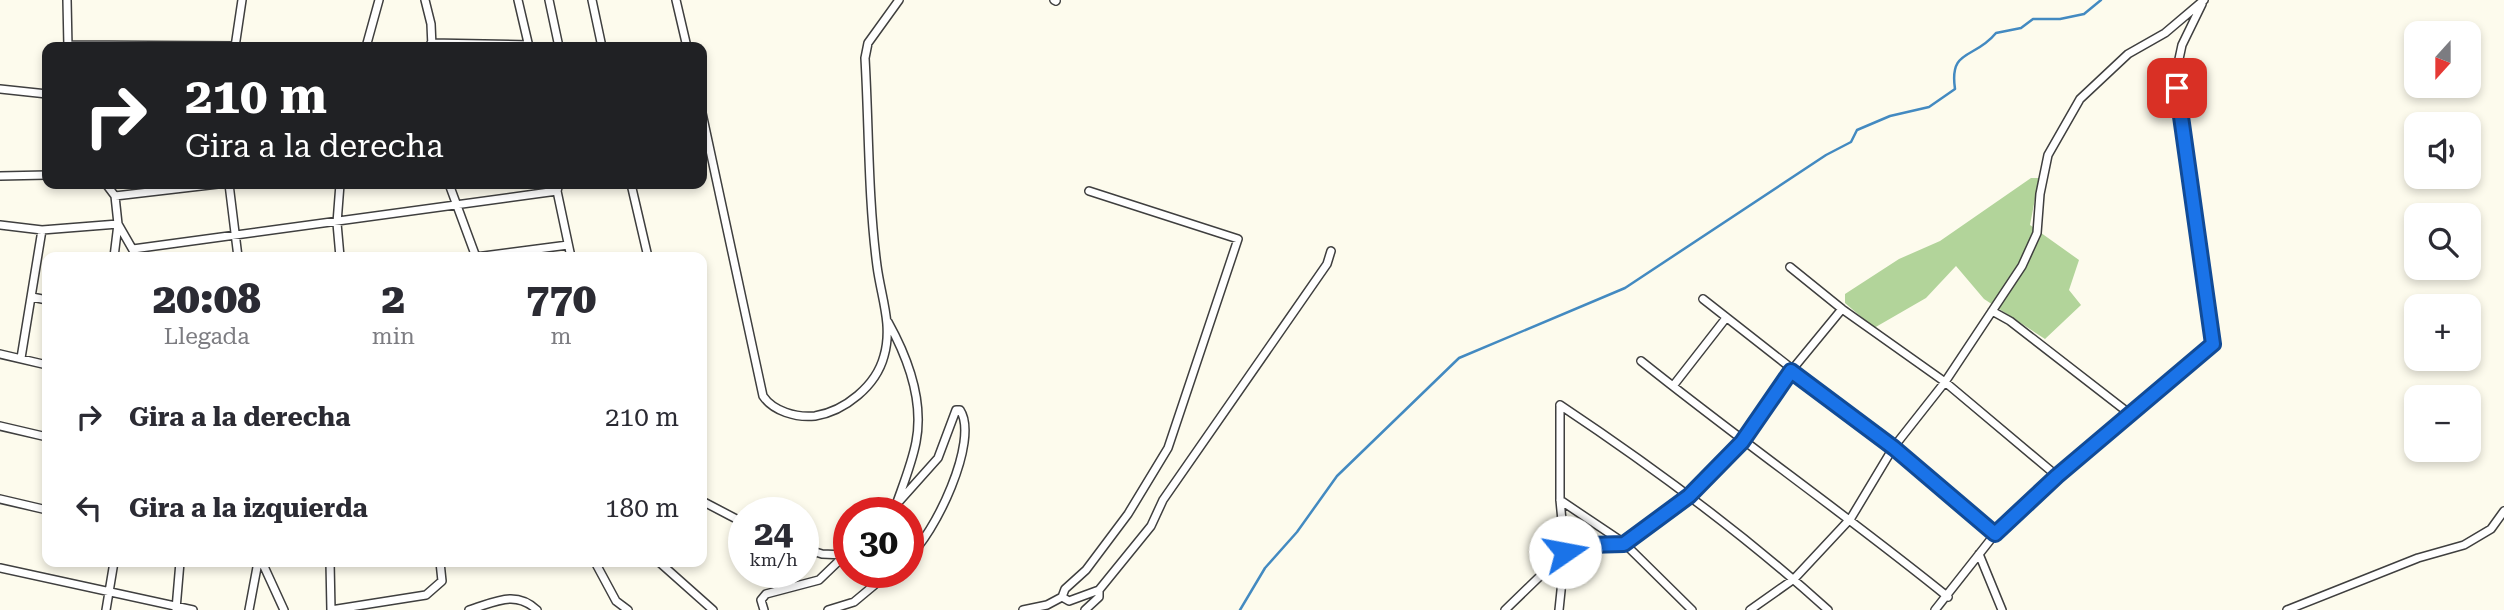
<!DOCTYPE html>
<html lang="es">
<meta charset="utf-8">
<style>
body{margin:0;font-family:"Roboto Serif",serif;background:#f7f7f7;color:#2b2b33;height:100vh;display:flex;flex-direction:column;font-size:26px;white-space:nowrap}
*{box-sizing:border-box;margin:0}
p{font-size:23px;color:#7c7c81}
.icon{flex:none;width:38px;height:38px;fill:none;stroke:currentColor;stroke-width:2;stroke-linecap:round;stroke-linejoin:round}
.map{position:relative;flex:1;overflow:hidden}
.drawer{position:absolute;left:42px;top:252px;width:665px;height:315px;display:flex;flex-direction:column;background:#fff;border-radius:14px;box-shadow:0 4px 10px #0003}
.drawer>*{flex:none}
.top-card{position:absolute;left:42px;top:42px;width:665px;height:147px;border-radius:14px;box-shadow:0 4px 10px #0003;background:#202124;color:#fff;overflow:hidden}
.needle{width:46px;rotate:201deg}
.controls{position:absolute;left:2404px;top:21px;display:grid;gap:14px}
.controls a{display:grid;place-items:center;width:77px;height:77px;border-radius:14px;background:#fff;box-shadow:0 4px 10px #0003;font-size:35px}
.speed{position:absolute;left:728px;top:497px;display:flex;gap:14px;font-size:35px;font-weight:700;text-align:center}
.speed>*{display:grid;place-content:center;width:91px;height:91px;border-radius:50%;background:#fff;box-shadow:0 4px 10px #0003;line-height:1}
.speed small{font-size:18px;font-weight:400}
.speed .limit{border:10px solid #d22;background:#fff;color:#111}
.pin{position:absolute;display:grid;place-items:center;width:60px;height:60px;color:#fff;margin:-30px;border-radius:14px;box-shadow:0 4px 10px #0006}
.me{position:absolute;width:77px;margin:-38px;rotate:78deg;stroke-linejoin:round;filter:drop-shadow(0 0 5px #0008)}
.turn{display:flex;align-items:center;gap:24px;height:147px;padding:0 28px;font-size:32px}
.turn .icon{width:91px;height:91px;stroke-width:2.5}
.turn b{display:block;font-size:49px;line-height:60px}
.eta{display:flex;justify-content:space-evenly;align-items:center;height:119px;text-align:center}
.eta b{font-size:42px;font-weight:800;line-height:49px}
ul{padding:0;list-style:none}
li{display:flex;align-items:center;gap:21px;height:91px;padding:0 28px}
li div{flex:1}
li b{display:block;font-size:26px}
li em{font-style:normal}
.map>svg:first-child{display:block}
.forest{fill:#b2d49a}
.lines{fill:none;stroke-linecap:round;stroke-linejoin:round}
.stream{stroke:#438ac1;stroke-width:2.5}
.street-casing{stroke:#3f3f3f;stroke-width:10}
.street{stroke:#fff;stroke-width:7}
.route-casing{stroke:#114b97;stroke-width:18}
.route{stroke:#1a73e8;stroke-width:12}
</style>
<div class="map">
<svg width="2504" height="610" viewBox="0 0 2504 610">
<rect width="100%" height="100%" fill="#fdfbed"/>
<!-- forest -->
<path class="forest" d="M2031,178H2039L2030,225L2079,260L2069,290L2081,305L2045,339L1984,299L1956,266L1926,298L1874,328L1845,303V294L1899,259L1940,241Z"/>
<g class="lines">
<!-- stream -->
<path class="stream" d="M1240,610L1265,568L1297,532L1337,476L1459,358L1625,288L1826,155L1851,142L1857,130L1890,116L1929,107L1955,89C1949,48 1974,60 1996,33L2021,28L2033,19H2060L2084,14L2101,0"/>
<defs>
<path id="street" d="M67,0L68,47
M425,0L431,24L432,47
M518,0L529,47
M549,0L559,47
M592,0L602,47
M676,0L687,47
M1054,0L1056,1
M431,43L529,45
M68,45L235,46
M235,47L242,0
M366,47L379,0
M0,89L47,94
M702,113L763,396C773,411 796,418 815,416C845,411 876,386 884,356C893,325 881,297 877,266C868,198 869,127 865,58L868,43L899,0
M0,176L47,175
M106,184L115,196L118,224L137,257
M229,184L238,257
M449,184L476,257
M559,184L557,191L571,257
M631,184L648,257
M115,196L218,184
M0,225L42,230L118,224L114,257
M133,249L557,191
M340,257L337,223L340,184
M476,257L568,245
M1790,267L1842,309L1945,382L2057,476
M32,297L47,300
M1703,299L1893,448L1995,534
M1992,311L2010,321L2130,414
M888,322C908,358 924,401 916,442C912,463 903,485 896,505L889,513
M0,354L47,365
M21,358L42,230
M1641,361C1742,442 1848,516 1948,597
M1673,386L1726,318
M1560,405C1653,467 1745,535 1828,610
M0,426L47,437
M0,499L47,510
M1560,500L1624,543L1692,610
M702,501L744,523
M896,505L938,458L956,410H960C980,440 934,536 908,557
M803,548L822,554L845,555
M1979,554L2002,610
M262,562L284,610
M330,562L331,610
M595,562L616,601L628,610
M659,562L713,610
M0,568L193,610
M1099,590L1151,526L1163,500L1327,264L1331,251
M1062,597L1069,601L1099,590V597L1085,610
M176,609L180,562
M106,610L114,562
M249,610L258,562
M331,610L426,595L442,581L440,562
M469,610C493,603 515,589 537,610
M764,610L761,600L766,594L819,580L845,555
M828,610L854,602L890,572
M1023,610L1047,605L1062,597L1065,589L1086,570L1128,514L1168,448L1238,239L1089,191
M1505,610L1565,552L1587,545L1624,543L1689,496L1742,442L1791,371L1842,309
M1559,610L1565,552L1560,500V405
M1750,610L1794,579L1851,518L1893,448L1945,382L2022,266L2037,233L2040,194L2048,155L2080,99L2128,54L2165,33L2204,0
M1935,610L1995,534L2057,476L2213,344L2176,73L2182,45L2202,4
M2287,610L2418,558L2464,545L2491,529L2504,511"/>
</defs>
<!-- street casing -->
<use href="#street" class="street-casing"/>
<!-- street -->
<use href="#street" class="street"/>
</g>
<g class="lines">
<defs>
<path id="route" d="M1565,552L1587,545L1624,544L1689,496L1742,442L1791,371L1894,448L1995,534L2057,476L2213,344L2177,88"/>
</defs>
<!-- route casing -->
<use href="#route" class="route-casing"/>
<!-- route -->
<use href="#route" class="route"/>
</g>
</svg>
<div class="controls">
<a><svg class="needle" viewBox="-14 -14 28 28"><path d="M0-13l5 13h-10z" fill="#e53935"/><path d="M0 13l5-13h-10z" fill="#7c7c81"/></svg></a>
<a><svg class="icon" aria-label="sound" viewBox="0 0 24 24"><path d="M4 9h4l5-4v14l-5-4H4zM17 9q2 3 0 6"/></svg></a>
<a><svg class="icon" aria-label="search" viewBox="0 0 24 24"><circle cx="10" cy="10" r="6"/><path d="M15 15l6 6"/></svg></a>
<a>+</a>
<a>−</a>
</div>
<div class="speed"><div>24<small>km/h</small></div><div class="limit">30</div></div>
<div class="pin" style="left:2177px;top:88px;background:#d93025"><svg class="icon" aria-label="arrive" viewBox="0 0 24 24"><path d="M6 21V4h12l-3 4 3 4H6"/></svg></div>
<svg class="me" style="left:1565px;top:552px" viewBox="-20 -20 40 40"><circle r="19" fill="#fff"/><path d="M0-13L10 11 0 6-10 11z" fill="#1a73e8"/></svg>
<div class="top-card">
<div class="turn"><svg class="icon" aria-label="right" viewBox="0 0 24 24"><path d="M7 20v-9h11M14 6l5 5-5 5"/></svg><div><b>210 m</b>Gira a la derecha</div></div>
</div>
<section class="drawer">
<div class="eta">
<div><b>20:08</b><p>Llegada</p></div>
<div><b>2</b><p>min</p></div>
<div><b>770</b><p>m</p></div>
</div>
<ul>
<li><svg class="icon" aria-label="right" viewBox="0 0 24 24"><path d="M7 20v-9h11M14 6l5 5-5 5"/></svg><div><b>Gira a la derecha</b></div><em>210 m</em></li>
<li><svg class="icon" aria-label="left" viewBox="0 0 24 24"><path d="M17 20v-9H6M10 6l-5 5 5 5"/></svg><div><b>Gira a la izquierda</b></div><em>180 m</em></li>
</ul>
</section>
</div>
